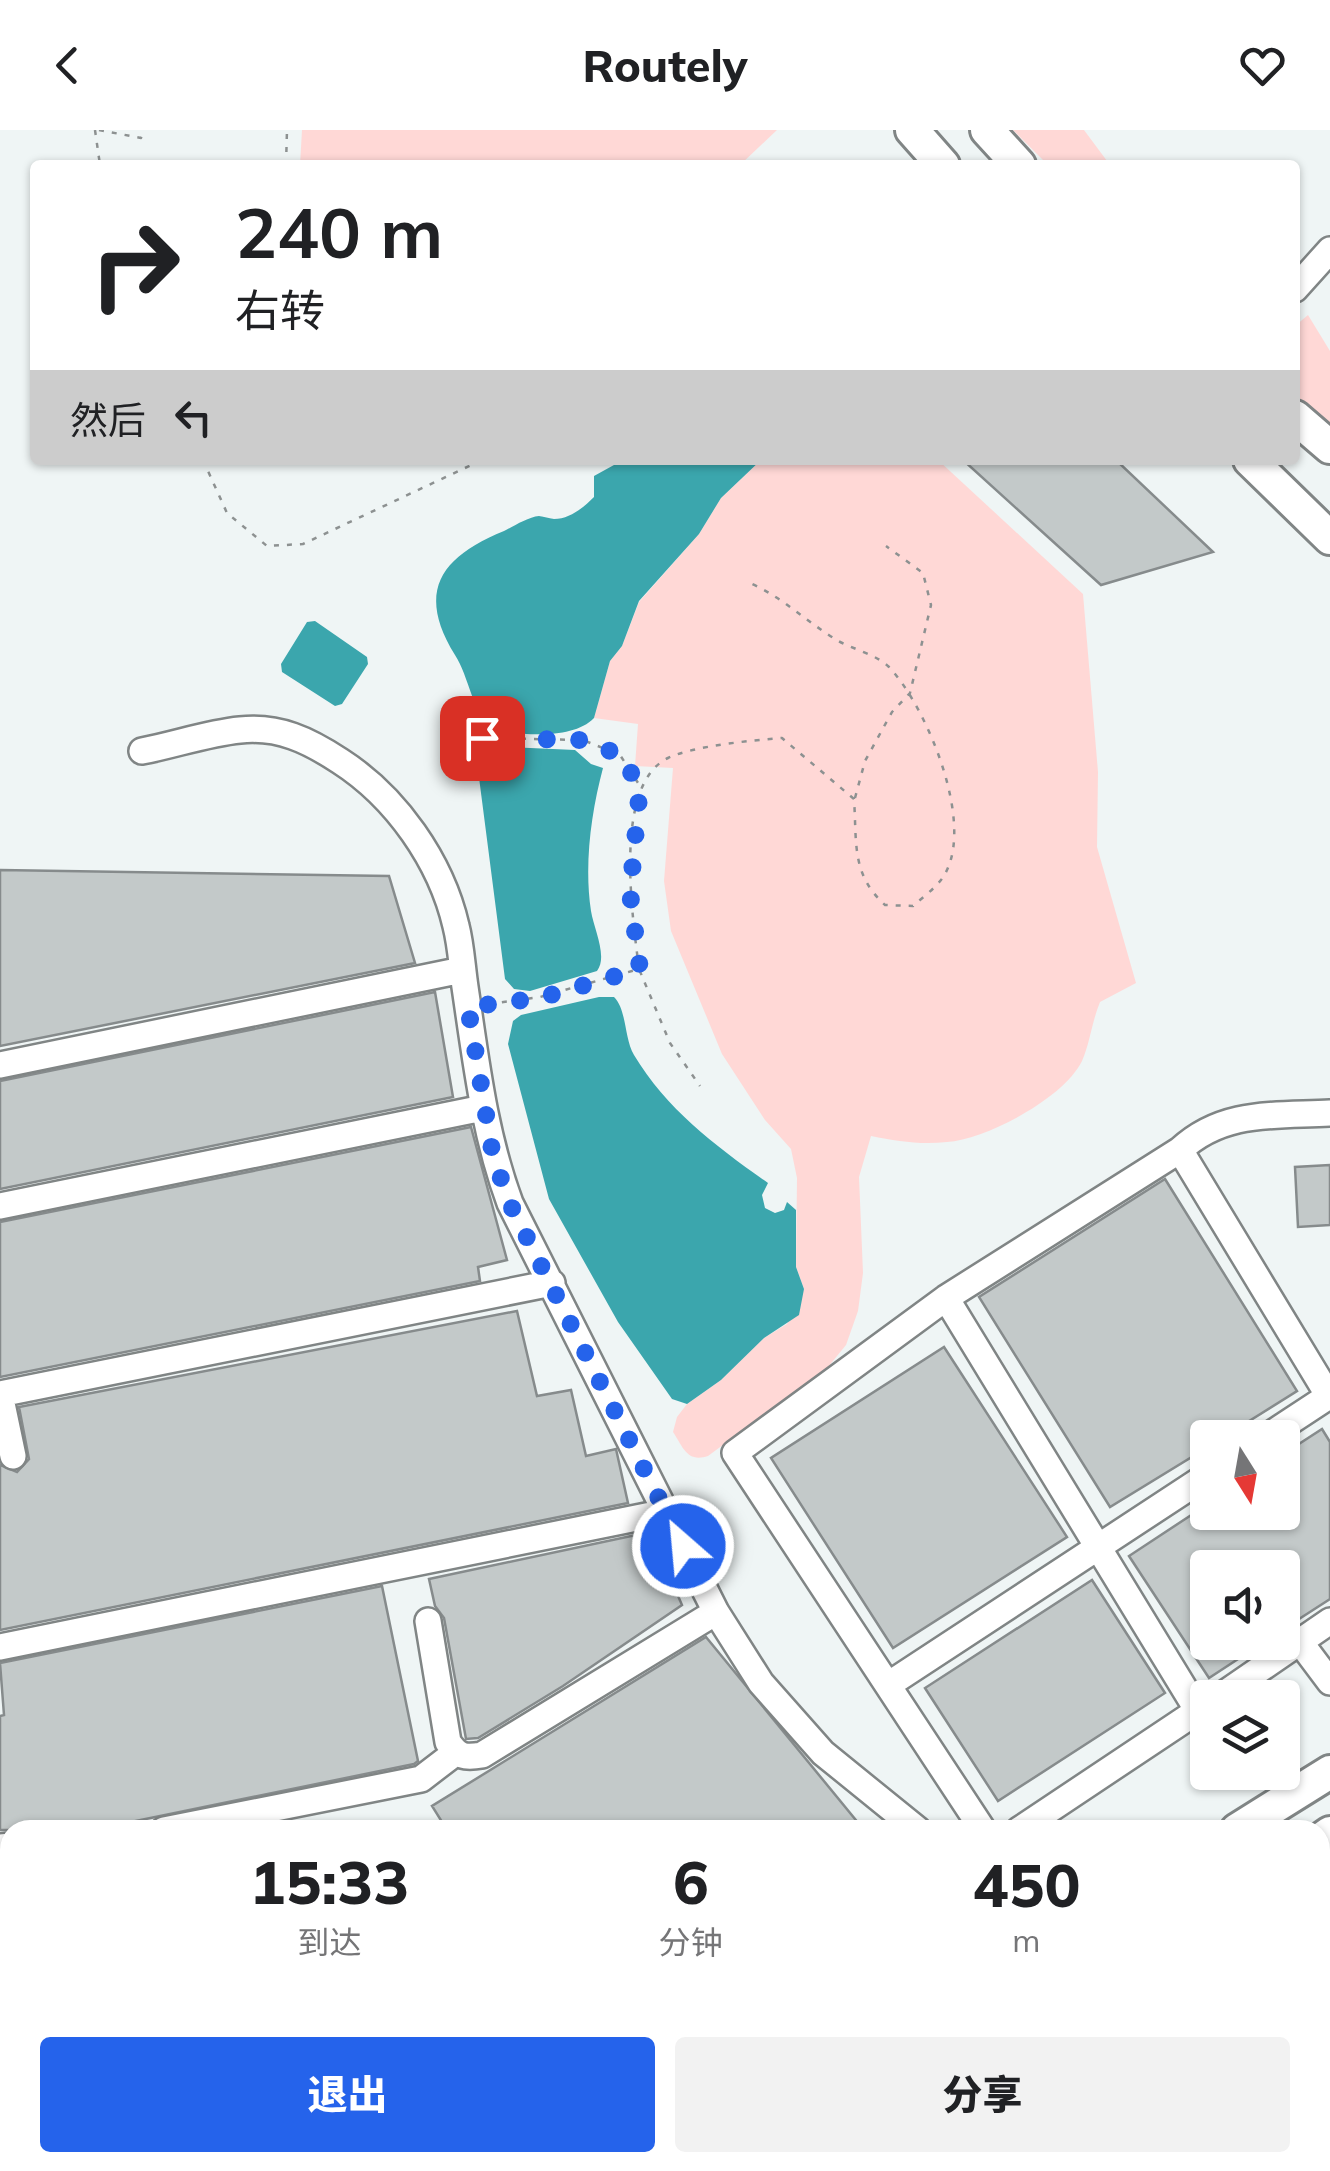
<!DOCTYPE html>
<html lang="zh">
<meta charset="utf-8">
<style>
body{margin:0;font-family:Mulish,"Noto Sans SC",sans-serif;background:#f2f2f2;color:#202124;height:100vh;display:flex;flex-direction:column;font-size:38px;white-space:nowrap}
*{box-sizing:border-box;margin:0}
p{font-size:32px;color:#757577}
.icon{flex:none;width:55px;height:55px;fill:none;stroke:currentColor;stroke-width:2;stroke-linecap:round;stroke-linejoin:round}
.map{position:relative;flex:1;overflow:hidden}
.side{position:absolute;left:0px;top:1690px;width:1330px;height:352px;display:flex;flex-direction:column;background:#fff;border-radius:30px 30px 0 0;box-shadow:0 2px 8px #0004}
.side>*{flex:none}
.top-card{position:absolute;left:30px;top:30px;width:1270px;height:305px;border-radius:10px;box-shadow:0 2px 8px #0004;background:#fff;color:#202124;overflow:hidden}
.needle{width:65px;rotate:169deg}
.controls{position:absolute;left:1190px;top:1290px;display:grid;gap:20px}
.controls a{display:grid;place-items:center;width:110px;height:110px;border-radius:10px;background:#fff;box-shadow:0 2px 8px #0004;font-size:50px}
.pin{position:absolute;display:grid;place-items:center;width:85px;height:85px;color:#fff;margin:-42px;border-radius:20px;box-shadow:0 5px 15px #0006}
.me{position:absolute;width:110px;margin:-55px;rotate:333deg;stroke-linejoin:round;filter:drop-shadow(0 0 8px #0008)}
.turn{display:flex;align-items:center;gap:35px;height:210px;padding:0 40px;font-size:45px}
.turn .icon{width:130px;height:130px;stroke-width:2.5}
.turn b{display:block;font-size:70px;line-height:85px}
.then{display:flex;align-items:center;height:95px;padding:0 40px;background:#0003;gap:20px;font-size:38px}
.eta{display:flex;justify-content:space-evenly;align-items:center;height:170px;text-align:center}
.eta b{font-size:60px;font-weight:800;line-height:70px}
.primary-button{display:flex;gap:20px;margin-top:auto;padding:20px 40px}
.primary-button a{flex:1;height:115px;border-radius:10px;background:#2563eb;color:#fff;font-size:40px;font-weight:800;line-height:115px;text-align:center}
.primary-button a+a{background:#f2f2f2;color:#202124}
header{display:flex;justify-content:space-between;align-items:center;height:130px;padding:0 40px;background:#fff;font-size:45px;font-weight:800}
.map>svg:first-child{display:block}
.green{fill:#ffd8d6}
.water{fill:#3ba6ad}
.building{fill:#c3c9c9;stroke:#868b8c;stroke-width:2.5}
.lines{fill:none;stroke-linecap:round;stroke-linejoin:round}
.minor-casing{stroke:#808585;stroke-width:30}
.major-casing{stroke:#808585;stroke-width:38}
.path{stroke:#8d9191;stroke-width:2.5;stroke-dasharray:5 8;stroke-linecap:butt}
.minor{stroke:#fff;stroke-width:25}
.major{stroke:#fff;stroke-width:32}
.route{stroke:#2563eb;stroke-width:18;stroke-dasharray:0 32.4}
</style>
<header><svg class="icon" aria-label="back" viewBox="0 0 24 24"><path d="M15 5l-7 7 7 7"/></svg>Routely<svg class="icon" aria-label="heart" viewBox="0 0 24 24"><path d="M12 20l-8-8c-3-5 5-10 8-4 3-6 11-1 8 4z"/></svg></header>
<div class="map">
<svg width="1330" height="2041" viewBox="0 0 1330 2041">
<rect width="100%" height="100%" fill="#eff5f5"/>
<!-- green -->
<path class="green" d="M302,0H777L740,35H300Z
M1013,0H1084L1110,35H1048Z
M1308,185L1330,221V298L1295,264V196Z
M761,330H938L1083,464L1098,642L1097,717L1136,853L1100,872C1092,891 1090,913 1082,931C1064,968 987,1009 947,1012C920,1015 897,1011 871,1006L859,1047L863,1143L858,1181L846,1215L828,1237L708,1326C687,1333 683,1317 673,1302L677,1287L687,1274L721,1250L764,1208L787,1194L804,1159L796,1137L797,1048L791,1019L765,990L722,924L671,801L664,751L673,638L635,636L638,594L594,588L610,531L622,516L639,472L699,404L721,368Z"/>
<!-- water -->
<path class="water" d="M623,330H761L721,368L699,404L639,471L622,516L610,531L594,588C573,610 522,605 494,600C473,586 469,546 455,525C416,462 440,427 504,401C514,396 528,387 539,386C541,386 552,389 554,389C570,389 584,377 594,367V346Z
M315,491L367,527L368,534L342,574L335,576L282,542L281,534L307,492Z
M489,616L575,620L591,634L603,638C591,683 584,735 591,781C594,799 608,827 597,841L530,861L514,859L505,849L477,632L479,623Z
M599,867H614C627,880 624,908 634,925C667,980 717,1017 768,1053L762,1065L765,1078L775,1083L784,1080L787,1072L796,1080V1137L804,1159L799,1185L764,1208L721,1250L687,1274L672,1269L618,1192L549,1069L508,914L513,891L521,885Z"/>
<!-- building -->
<path class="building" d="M963,330H1116L1213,422L1101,455Z
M0,740L389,746L415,833L0,916Z
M435,862L453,967L0,1059V951Z
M471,997L507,1130L478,1137L480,1151L0,1247V1092Z
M1330,1035V1095L1298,1097L1295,1037Z
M1165,1049L1297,1261L1222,1308H1208V1317L1110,1377L979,1167Z
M517,1181L537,1266L571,1260L586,1326L616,1319L628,1373L0,1500V1335L17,1342L29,1329L19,1277Z
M944,1217L1067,1407L893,1518L771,1328Z
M1322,1299L1330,1312V1469L1282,1500V1438H1208V1512H1264L1209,1548L1129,1426L1208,1374V1382H1282V1325Z
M650,1402L682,1475L563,1556L478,1608L466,1609L444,1488L435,1476L429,1449Z
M1092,1450L1165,1563L998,1671L925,1558Z
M382,1456L418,1631L414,1634L92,1700H0V1586L4,1585L0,1533Z
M706,1507L864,1700H447L432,1676Z"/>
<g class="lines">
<defs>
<path id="minor" d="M1295,159L1330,120
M142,621C174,615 208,603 240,600C279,596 308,610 340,631C396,667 441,731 456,796C461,815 462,837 465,857C476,931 484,1003 510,1073L716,1482L761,1553L823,1623L918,1700
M0,935L462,840
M1180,1020C1223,980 1274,986 1330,983
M0,1076L483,978
M946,1168L1198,1581
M1265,1308L1329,1266
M13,1326L0,1264L552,1153
M428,1491L448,1612C458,1627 465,1628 482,1625L716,1482
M1300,1512L1330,1552
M0,1517L666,1382
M888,1555L1208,1345
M1218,1568L1330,1491
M164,1700L421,1649L455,1623
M983,1700L735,1323L946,1168L1180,1020L1330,1268
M1019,1700L1208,1574
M0,1717L10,1716
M0,1794H10
M1320,1851L1330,1845
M0,1950L10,1954
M1320,2020L1330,2029
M1219,2032L1228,2041
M61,2041L65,2032
M1173,2041L1181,2032"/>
<path id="major" d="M912,0L943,35
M987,0L1019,35
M1295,287L1330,317
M1250,330L1330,408
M1237,1700L1330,1642
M1320,1710L1330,1703
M703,2041L716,2032
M797,2041L810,2032"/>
</defs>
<!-- minor casing -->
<use href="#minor" class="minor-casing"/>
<!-- major casing -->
<use href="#major" class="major-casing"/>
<!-- path -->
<path class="path" d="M95,0L100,35
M99,0L141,8L143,0
M286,35L287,0
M203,330L227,383L267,416L303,414L482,330
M482,608L583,610L620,625L640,656
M855,668L865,631L892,582L910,563L931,475L923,443L886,416
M639,839C633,789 612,655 668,628C693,616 754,610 782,608L854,669C857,713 851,744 885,775L913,776C922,768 934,759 941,750C979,700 927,577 889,537C876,524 851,519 835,509C806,491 783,468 752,454
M489,874L540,867L639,839L670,913L700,956"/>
<!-- minor -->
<use href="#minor" class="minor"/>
<!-- major -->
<use href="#major" class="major"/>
</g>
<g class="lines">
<!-- route -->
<path class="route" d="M482,608L583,610L620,625L640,657L630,763L640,839L540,868L468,877L493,1026L510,1074L683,1416"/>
</g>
</svg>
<div class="controls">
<a><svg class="needle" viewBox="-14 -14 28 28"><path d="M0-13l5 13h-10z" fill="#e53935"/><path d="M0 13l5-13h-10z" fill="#757577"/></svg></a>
<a><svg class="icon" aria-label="sound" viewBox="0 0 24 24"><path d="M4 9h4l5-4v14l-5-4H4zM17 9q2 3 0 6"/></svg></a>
<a><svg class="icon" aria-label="layers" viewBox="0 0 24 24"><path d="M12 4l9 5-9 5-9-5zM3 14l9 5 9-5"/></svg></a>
</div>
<div class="pin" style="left:482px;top:608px;background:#d93025"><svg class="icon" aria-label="arrive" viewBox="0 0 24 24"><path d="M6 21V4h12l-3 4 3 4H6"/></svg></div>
<svg class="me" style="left:683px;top:1416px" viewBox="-20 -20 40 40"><circle r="17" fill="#2563eb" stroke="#fff" stroke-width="3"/><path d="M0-11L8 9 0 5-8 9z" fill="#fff"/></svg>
<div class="top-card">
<div class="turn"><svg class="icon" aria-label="right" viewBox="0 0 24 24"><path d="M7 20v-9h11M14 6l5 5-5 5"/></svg><div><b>240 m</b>右转</div></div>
<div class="then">然后<svg class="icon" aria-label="left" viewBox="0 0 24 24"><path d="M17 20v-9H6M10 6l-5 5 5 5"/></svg></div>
</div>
<section class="side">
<div class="eta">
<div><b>15:33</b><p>到达</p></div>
<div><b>6</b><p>分钟</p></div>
<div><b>450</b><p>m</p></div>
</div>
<div class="primary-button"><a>退出</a><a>分享</a></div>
</section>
</div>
